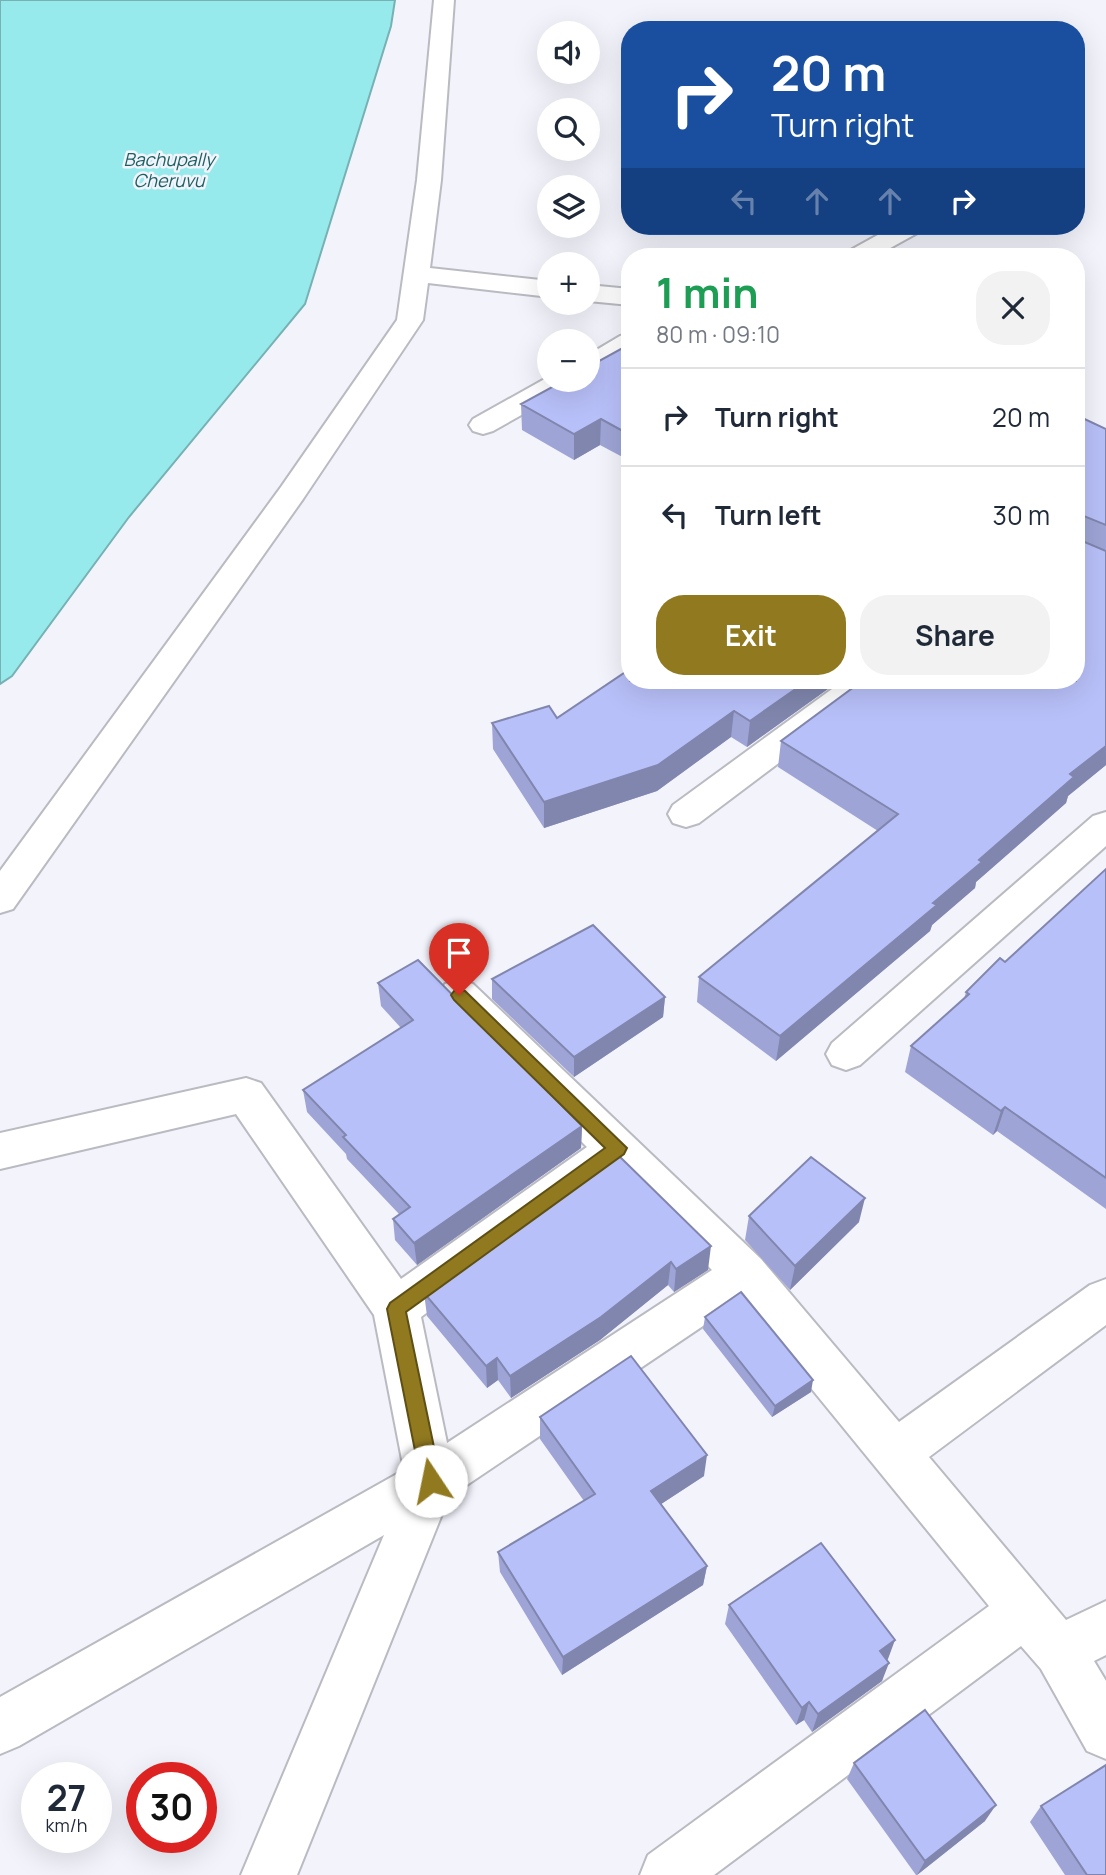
<!DOCTYPE html>
<meta charset="utf-8">
<style>
body{margin:0;font-family:Manrope,sans-serif;background:#f2f2f3;color:#1f2937;height:100vh;display:flex;flex-direction:column;font-size:26px;white-space:nowrap}
*{box-sizing:border-box;margin:0}
p{font-size:23px;color:#747a83}
.icon{flex:none;width:38px;height:38px;fill:none;stroke:currentColor;stroke-width:2;stroke-linecap:round;stroke-linejoin:round}
.map{position:relative;flex:1;overflow:hidden}
.details{position:absolute;left:621px;top:248px;width:464px;height:441px;display:flex;flex-direction:column;background:#fff;border-radius:28px;box-shadow:0 7px 28px #0002}
.details>*{flex:none}
.top-card{position:absolute;left:621px;top:21px;width:464px;height:214px;border-radius:28px;box-shadow:0 7px 28px #0002;background:#1a4fa0;color:#fff;overflow:hidden}
.tools{position:absolute;left:537px;top:21px;display:grid;gap:14px}
.tools a{display:grid;place-items:center;width:63px;height:63px;border-radius:50%;background:#fff;box-shadow:0 7px 28px #0002;font-size:35px}
.speed{position:absolute;left:21px;top:1762px;display:flex;gap:14px;font-size:35px;font-weight:700;text-align:center}
.speed>*{display:grid;place-content:center;width:91px;height:91px;border-radius:50%;background:#fff;box-shadow:0 7px 28px #0002;line-height:1}
.speed small{font-size:18px;font-weight:400}
.speed .limit{border:10px solid #d22;background:#fff;color:#111}
.pin{position:absolute;display:grid;place-items:center;width:60px;height:60px;color:#fff;margin:-72px -30px;border-radius:50% 50% 50% 0;rotate:-45deg;box-shadow:0 0 7px #0007}
.pin .icon{rotate:45deg}
.me{position:absolute;width:77px;margin:-38px;rotate:349deg;stroke-linejoin:round;filter:drop-shadow(0 0 5px #0008)}
.turn{display:flex;align-items:center;gap:24px;height:147px;padding:0 35px;font-size:32px}
.turn .icon{width:91px;height:91px;stroke-width:2.5}
.turn b{display:block;font-size:49px;line-height:60px}
.lanes{display:flex;align-items:center;height:66px;padding:0 35px;background:#0003;justify-content:center;gap:35px;direction:ltr}
.lanes .off{opacity:.35}
.round{display:grid;place-items:center;flex:none;width:74px;height:74px;border-radius:28px;background:#f2f2f3}
.head{display:flex;align-items:center;justify-content:space-between;height:119px;padding:0 35px}
h1{font-size:42px;font-weight:700;line-height:52px;color:#1e9e55}
.cta{display:flex;gap:14px;margin-top:auto;padding:14px 35px}
.cta a{flex:1;height:80px;border-radius:28px;background:#90791f;color:#fff;font-size:28px;font-weight:700;line-height:80px;text-align:center}
.cta a+a{background:#f2f2f3;color:#1f2937}
ul{padding:0;list-style:none}
li{display:flex;align-items:center;gap:21px;height:98px;padding:0 35px;border-top:2px solid #e0e1e3}
li div{flex:1}
li b{display:block;font-size:26px}
li em{font-style:normal}
.map>svg:first-child{display:block}
.water{fill:#97eaeb;stroke:#77b1b3;stroke-width:2}
.lines{fill:none;stroke-linecap:round;stroke-linejoin:round}
.street-casing{stroke:#babbc2;stroke-width:4}
.street{fill:#fff;fill-rule:evenodd}
.wall{fill:#9ea5d6}
.shaded-wall{fill:#8186ae}
.building{fill:#b8c0f9;stroke:#8186ae;stroke-width:2}
.route{fill:#90791f;stroke:#5e4f14;stroke-width:2}
.labels{text-anchor:middle;dominant-baseline:central;stroke-width:5;stroke-linejoin:round;paint-order:stroke}
.far-water-label{font-size:18px;font-style:italic;fill:#1c6162;stroke:#f2f3fb}
</style>
<div class="map">
<svg width="1106" height="1875" viewBox="0 0 1106 1875">
<rect width="100%" height="100%" fill="#f2f3fb"/>
<!-- water -->
<path class="water" d="M0,0H395L391,26L305,304L129,517L12,676L0,684Z"/>
<g class="lines">
<defs>
<path id="street" d="M434,0H454L441,180L430,268L550,281V297L428,283L423,320L303,499L13,909L0,913V871L281,487L397,320L417,180Z
M894,226H925L921,231L874,257H843L847,252Z
M588,285L630,289V305L588,301Z
M630,334V353L598,372L588,374V355L620,336Z
M550,376V380H577L573,386L493,431L483,434L473,431L469,425L473,419Z
M843,681H882L877,689L699,823L686,827L673,823L668,814L673,805Z
M1106,812V846L860,1065L846,1070L832,1065L826,1054L832,1043L1093,816Z
M459,980L473,984L761,1259L899,1422L1090,1285L1106,1279V1325L929,1457L1066,1620L1106,1601V1655L1094,1661L1106,1681V1759L1087,1751L1041,1669L1021,1646L714,1875H640L648,1855L989,1606L740,1301L449,1497L297,1875H241L384,1535L19,1746L0,1754V1697L404,1470L374,1315L236,1114L0,1169V1133L246,1078L261,1083L401,1279L587,1147L445,1006L439,995L445,984ZM615,1174L712,1270L447,1443L421,1317Z"/>
</defs>
<!-- street casing -->
<use href="#street" class="street-casing"/>
<!-- street -->
<use href="#street" class="street"/>
</g>
<!-- wall -->
<path class="wall" d="M630,344V461L600,445L574,460L522,430L521,404Z
M1076,415L1106,429V765L1068,796L1066,803L976,882L975,888L932,925L930,931L776,1061L697,1002L699,977L878,831L778,767L781,741L1076,681Z
M839,681L747,747L731,737L657,791L544,828L493,749L492,723L557,718Z
M1106,869V1209L997,1131L993,1135L905,1072L911,1046L964,999L966,992L1005,962Z
M492,979L665,997L663,1017L574,1077L492,999Z
M378,983L582,1126L581,1148L417,1265L395,1240L393,1219L399,1214L347,1159L346,1154L307,1112L303,1090L401,1028L381,1006Z
M616,1153L708,1270L674,1292L668,1285L600,1340L511,1398L498,1380L487,1388L427,1316L424,1293Z
M749,1216L859,1222L790,1290L745,1240Z
M705,1317L811,1392L772,1417L703,1329Z
M540,1417L704,1476L661,1504L707,1566L703,1585L562,1675L500,1572L498,1552L584,1501L540,1439Z
M729,1605L888,1659L887,1660L882,1681L812,1732L804,1720L796,1725L725,1624Z
M854,1763L985,1821L917,1875H916L847,1779Z
M1041,1806L1106,1875H1065L1030,1822Z"/>
<!-- shaded-wall -->
<path class="shaded-wall" d="M601,419L600,445L574,460V434Z
M807,681H839L747,747L750,721Z
M734,711L731,737L657,791L544,828V802Z
M1106,746V765L1068,796L1066,803L976,882L975,888L932,925L930,931L776,1061L780,1036L933,903L1070,774Z
M665,997L663,1017L574,1077V1057Z
M1005,1107L997,1131L993,1135L1001,1111Z
M582,1126L581,1148L417,1265L414,1243Z
M865,1198L859,1222L790,1290L795,1266Z
M711,1246L708,1270L674,1292L676,1269Z
M671,1262L668,1285L600,1340L511,1398L510,1376Z
M497,1358L498,1380L487,1388L486,1366Z
M813,1380L811,1392L772,1417L775,1406Z
M707,1455L704,1476L649,1512L651,1491Z
M707,1566L703,1585L562,1675L563,1657Z
M895,1640L888,1659L873,1670L880,1651Z
M889,1663L882,1681L812,1732L818,1714Z
M809,1702L804,1720L796,1725L802,1708Z
M996,1805L985,1821L917,1875L925,1861Z"/>
<!-- building -->
<path class="building" d="M630,344V435L601,419L574,434L521,404L565,380H588V367Z
M1076,415L1106,429V525L1084,516L1080,518V540L1106,551V746L1070,774L1074,777L979,860L982,862L933,903L937,905L780,1036L699,977L898,814L781,741L862,681H1076Z
M630,669V681H807L750,721L734,711L658,765L544,802L492,723L549,706L557,718Z
M1106,869V1178L1005,1107L1001,1111L911,1046L969,994L966,992L1000,958L1005,962Z
M593,925L665,997L574,1057L492,979Z
M418,960L582,1126L414,1243L393,1219L410,1207L343,1137L346,1135L303,1090L413,1020L378,983Z
M616,1153L711,1246L676,1269L671,1262L601,1317L510,1376L497,1358L486,1366L424,1293Z
M811,1157L865,1198L795,1266L749,1216Z
M741,1292L813,1380L775,1406L705,1317Z
M631,1356L707,1455L651,1491L707,1566L563,1657L498,1552L595,1494L540,1417Z
M821,1543L895,1640L880,1651L889,1663L818,1714L809,1702L802,1708L729,1605Z
M925,1710L996,1805L925,1861L854,1763Z
M1106,1765V1875H1087L1041,1806Z"/>
<!-- route -->
<path class="route" d="M459,989L465,991L627,1148L624,1154L406,1312L441,1481L438,1488L431,1490L424,1488L421,1481L387,1309L390,1303L605,1148L454,1000L451,995L454,991Z"/>
<g class="labels">
<!-- far-water labels -->
<g class="far-water-label">
<text x="169" y="159">Bachupally<tspan x="169" dy="21">Cheruvu</tspan></text>
</g>
</g>
</svg>
<div class="tools">
<a><svg class="icon" aria-label="sound" viewBox="0 0 24 24"><path d="M4 9h4l5-4v14l-5-4H4zM17 9q2 3 0 6"/></svg></a>
<a><svg class="icon" aria-label="search" viewBox="0 0 24 24"><circle cx="10" cy="10" r="6"/><path d="M15 15l6 6"/></svg></a>
<a><svg class="icon" aria-label="layers" viewBox="0 0 24 24"><path d="M12 4l9 5-9 5-9-5zM3 14l9 5 9-5"/></svg></a>
<a>+</a>
<a>−</a>
</div>
<div class="speed"><div>27<small>km/h</small></div><div class="limit">30</div></div>
<div class="pin" style="left:459px;top:995px;background:#d93025"><svg class="icon" aria-label="arrive" viewBox="0 0 24 24"><path d="M6 21V4h12l-3 4 3 4H6"/></svg></div>
<svg class="me" style="left:431px;top:1481px" viewBox="-20 -20 40 40"><circle r="19" fill="#fff"/><path d="M0-13L10 11 0 6-10 11z" fill="#90791f"/></svg>
<div class="top-card">
<div class="turn"><svg class="icon" aria-label="right" viewBox="0 0 24 24"><path d="M7 20v-9h11M14 6l5 5-5 5"/></svg><div><b>20 m</b>Turn right</div></div>
<div class="lanes"><svg class="icon off" aria-label="left" viewBox="0 0 24 24"><path d="M17 20v-9H6M10 6l-5 5 5 5"/></svg><svg class="icon off" aria-label="ahead" viewBox="0 0 24 24"><path d="M12 20V5M6 11l6-6 6 6"/></svg><svg class="icon off" aria-label="ahead" viewBox="0 0 24 24"><path d="M12 20V5M6 11l6-6 6 6"/></svg><svg class="icon" aria-label="right" viewBox="0 0 24 24"><path d="M7 20v-9h11M14 6l5 5-5 5"/></svg></div>
</div>
<section class="details">
<div class="head"><div><h1>1 min</h1><p>80 m · 09:10</p></div><a class="round"><svg class="icon" aria-label="close" viewBox="0 0 24 24"><path d="M6 6l12 12M18 6L6 18"/></svg></a></div>
<ul>
<li><svg class="icon" aria-label="right" viewBox="0 0 24 24"><path d="M7 20v-9h11M14 6l5 5-5 5"/></svg><div><b>Turn right</b></div><em>20 m</em></li>
<li><svg class="icon" aria-label="left" viewBox="0 0 24 24"><path d="M17 20v-9H6M10 6l-5 5 5 5"/></svg><div><b>Turn left</b></div><em>30 m</em></li>
</ul>
<div class="cta"><a>Exit</a><a>Share</a></div>
</section>
</div>
